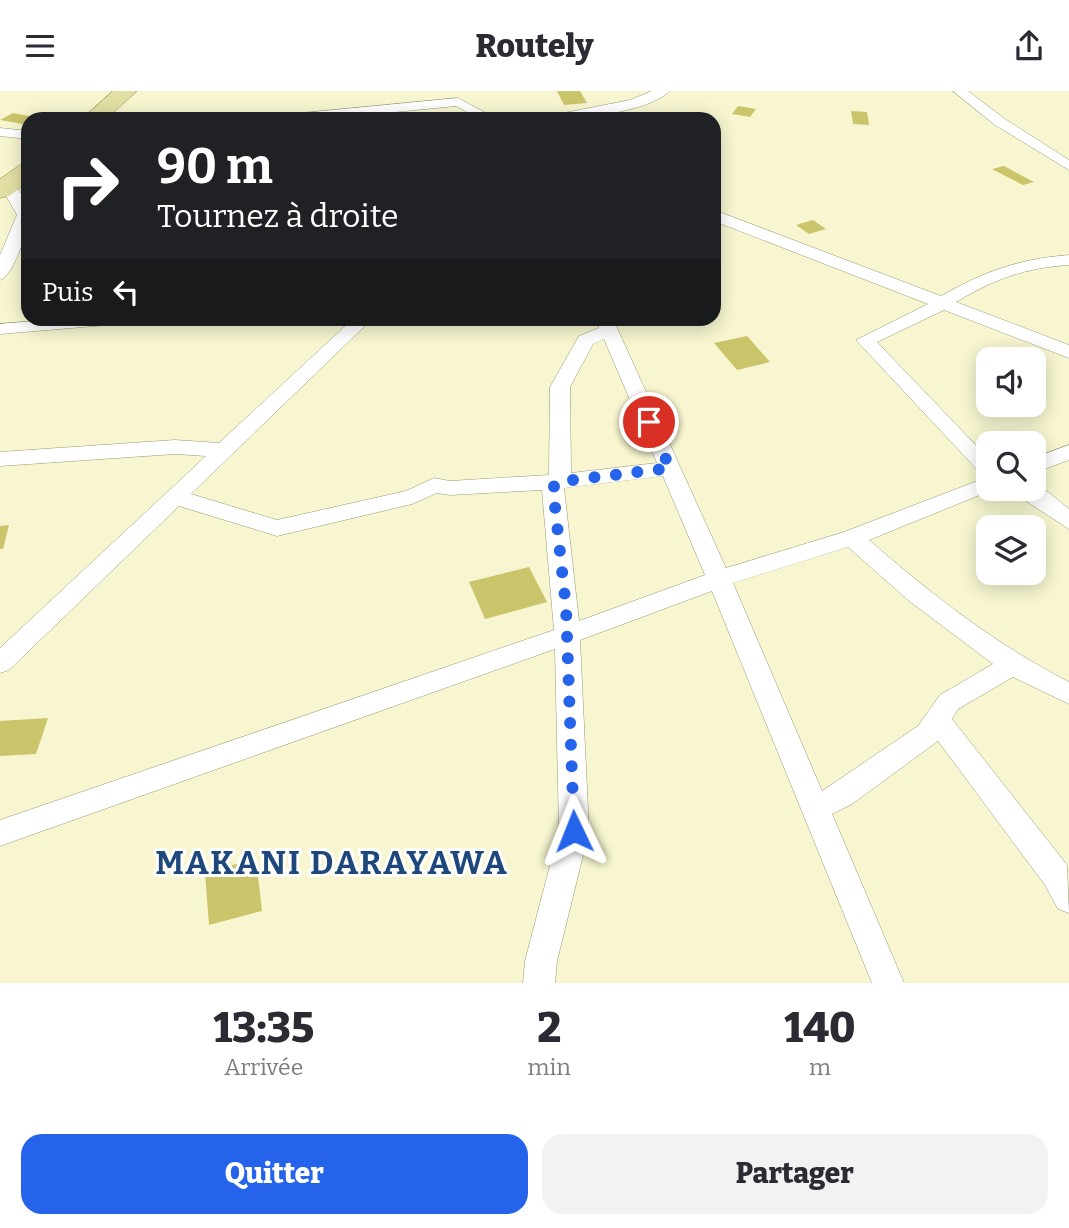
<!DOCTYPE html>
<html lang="fr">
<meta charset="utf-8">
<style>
body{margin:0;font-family:Bitter,serif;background:#f2f2f3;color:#2b2b33;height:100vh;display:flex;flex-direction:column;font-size:26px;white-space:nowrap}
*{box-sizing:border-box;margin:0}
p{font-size:23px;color:#7c7c81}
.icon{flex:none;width:38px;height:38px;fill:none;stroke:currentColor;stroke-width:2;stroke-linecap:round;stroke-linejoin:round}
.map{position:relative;height:892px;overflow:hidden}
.panel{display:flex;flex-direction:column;background:#fff;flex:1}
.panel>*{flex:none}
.hud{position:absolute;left:21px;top:21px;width:700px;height:214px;border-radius:21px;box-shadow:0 4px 18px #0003;background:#202124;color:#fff;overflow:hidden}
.buttons{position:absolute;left:976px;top:256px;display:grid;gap:14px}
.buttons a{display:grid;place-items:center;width:70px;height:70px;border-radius:14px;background:#fff;box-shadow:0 4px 18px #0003;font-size:35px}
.pin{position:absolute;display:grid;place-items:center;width:60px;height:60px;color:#fff;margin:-30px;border:4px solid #fff;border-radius:50%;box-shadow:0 2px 7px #0007}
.me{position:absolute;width:77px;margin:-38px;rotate:358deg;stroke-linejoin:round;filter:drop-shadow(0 0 5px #0008)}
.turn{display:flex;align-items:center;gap:24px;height:147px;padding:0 21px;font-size:32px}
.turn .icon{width:91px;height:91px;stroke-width:2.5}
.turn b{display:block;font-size:49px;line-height:60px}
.then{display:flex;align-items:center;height:66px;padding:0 21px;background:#0003;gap:14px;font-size:26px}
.eta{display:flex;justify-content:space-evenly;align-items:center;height:119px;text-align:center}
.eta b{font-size:42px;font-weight:800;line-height:49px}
.primary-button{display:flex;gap:14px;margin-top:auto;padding:14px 21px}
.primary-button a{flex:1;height:80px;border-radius:21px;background:#2563eb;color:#fff;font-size:28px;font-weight:800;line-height:80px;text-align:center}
.primary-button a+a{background:#f2f2f3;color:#2b2b33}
header{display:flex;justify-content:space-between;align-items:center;height:91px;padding:0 21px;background:#fff;font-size:32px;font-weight:800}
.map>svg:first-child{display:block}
.building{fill:#cac46b}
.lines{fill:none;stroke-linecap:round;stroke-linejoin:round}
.minor-casing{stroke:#999875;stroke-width:1}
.primary-casing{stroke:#8f8b47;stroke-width:1}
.minor{fill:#fff;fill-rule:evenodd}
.primary{fill:#e2dfa4;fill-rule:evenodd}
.route{stroke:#2563eb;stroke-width:12;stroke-dasharray:0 21.6}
.labels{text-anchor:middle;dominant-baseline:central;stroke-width:6;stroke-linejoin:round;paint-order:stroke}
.near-district-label{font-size:33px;font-weight:bold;letter-spacing:2px;fill:#1e487c;stroke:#fff}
</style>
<header><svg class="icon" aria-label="menu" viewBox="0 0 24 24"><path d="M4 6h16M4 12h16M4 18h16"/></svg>Routely<svg class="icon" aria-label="share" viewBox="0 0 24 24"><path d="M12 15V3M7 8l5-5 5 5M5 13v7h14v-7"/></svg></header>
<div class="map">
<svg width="1069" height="892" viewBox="0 0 1069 892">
<rect width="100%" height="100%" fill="#f7f6d0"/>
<!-- building -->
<path class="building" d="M557,0H580L587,12L564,14Z
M738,15L756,18L750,26L732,23Z
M851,20L867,21L869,34L853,33Z
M13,22L39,27V28H28V34L0,29Z
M1004,75L1034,91L1023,94L992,78Z
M813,129L826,138L809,143L796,134Z
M747,245L770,271L737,279L714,252Z
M9,434L3,458H0V435Z
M529,476L547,511L485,528L469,491Z
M48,627L36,663L0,665V630Z
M256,768L262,820L209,834L205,781Z"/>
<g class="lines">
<defs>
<path id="minor" d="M652,0H670C646,22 579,28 547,28L554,24L630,9Z
M953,0H968L1005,28L1069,69V79L995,34Z
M458,7L497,28H480L456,15L324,28H275L282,24Z
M0,37L28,40V48L0,45Z
M8,89L13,91C18,98 25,107 28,115C32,130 14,186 0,189V164L17,124L0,94Z
M714,119L941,205C985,180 1019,168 1069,164V174C1024,177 995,188 956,211L1069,254V267L944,219L877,251L989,368V397H997L869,449C931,503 995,553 1069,591V613L1013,586L958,618L952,628L1067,774L1069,822L1058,818L1045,794L938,650L852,713L832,723L904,892H872L712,500L580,549L589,740L557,870L555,892H523L525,870L559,740L555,558L0,755V729L554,539L542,399L450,404L437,402L412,413L277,445L179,415L9,579L0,582V557L206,365L175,363L0,375V361L175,349L219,352L353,228H372L191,403L277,429L406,400L434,387L450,390L549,384L550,296L579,245L599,237L595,228H613L726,477L844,441L985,387L856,249L928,213L714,130ZM604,248L657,372L571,382L570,296L593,253ZM663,385L705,484L579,530L564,397ZM848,456L908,509L993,573L940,604L918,635L822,700L733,492Z
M60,228H128L119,233L0,243V233Z
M1069,354V369L1034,382V367Z
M1034,396L1048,401L1069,418V438L1006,397Z"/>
<path id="primary" d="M113,0H137L106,28H82Z
M28,72V91L9,105L0,107V88L20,74Z"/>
</defs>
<!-- minor casing -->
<use href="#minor" class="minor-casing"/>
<!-- primary casing -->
<use href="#primary" class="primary-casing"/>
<!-- minor -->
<use href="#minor" class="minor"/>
<!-- primary -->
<use href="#primary" class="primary"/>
</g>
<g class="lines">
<!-- route -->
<path class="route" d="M574,740L566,516L553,397L557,391L670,377L649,331"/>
</g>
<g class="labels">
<!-- near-district labels -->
<g class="near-district-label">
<text x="332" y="772">MAKANI DARAYAWA</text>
</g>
</g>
</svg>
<div class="buttons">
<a><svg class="icon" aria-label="sound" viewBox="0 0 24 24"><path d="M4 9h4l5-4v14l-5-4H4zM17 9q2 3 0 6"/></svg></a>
<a><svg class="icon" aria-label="search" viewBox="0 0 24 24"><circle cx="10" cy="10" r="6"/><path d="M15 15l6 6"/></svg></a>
<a><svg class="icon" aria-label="layers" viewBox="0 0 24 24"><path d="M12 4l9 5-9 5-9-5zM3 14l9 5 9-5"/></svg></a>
</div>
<div class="pin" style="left:649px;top:331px;background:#d93025"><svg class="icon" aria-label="arrive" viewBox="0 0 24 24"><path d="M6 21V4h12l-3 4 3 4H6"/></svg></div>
<svg class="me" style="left:574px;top:740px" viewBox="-20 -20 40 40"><path d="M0-17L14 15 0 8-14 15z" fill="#2563eb" stroke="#fff" stroke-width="4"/></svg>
<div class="hud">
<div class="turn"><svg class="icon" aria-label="right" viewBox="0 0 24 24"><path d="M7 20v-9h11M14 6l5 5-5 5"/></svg><div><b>90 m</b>Tournez à droite</div></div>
<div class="then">Puis<svg class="icon" aria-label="left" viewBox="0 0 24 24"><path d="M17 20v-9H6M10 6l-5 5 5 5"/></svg></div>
</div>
</div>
<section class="panel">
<div class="eta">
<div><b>13:35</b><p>Arrivée</p></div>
<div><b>2</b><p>min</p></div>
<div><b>140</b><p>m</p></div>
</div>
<div class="primary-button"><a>Quitter</a><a>Partager</a></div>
</section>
